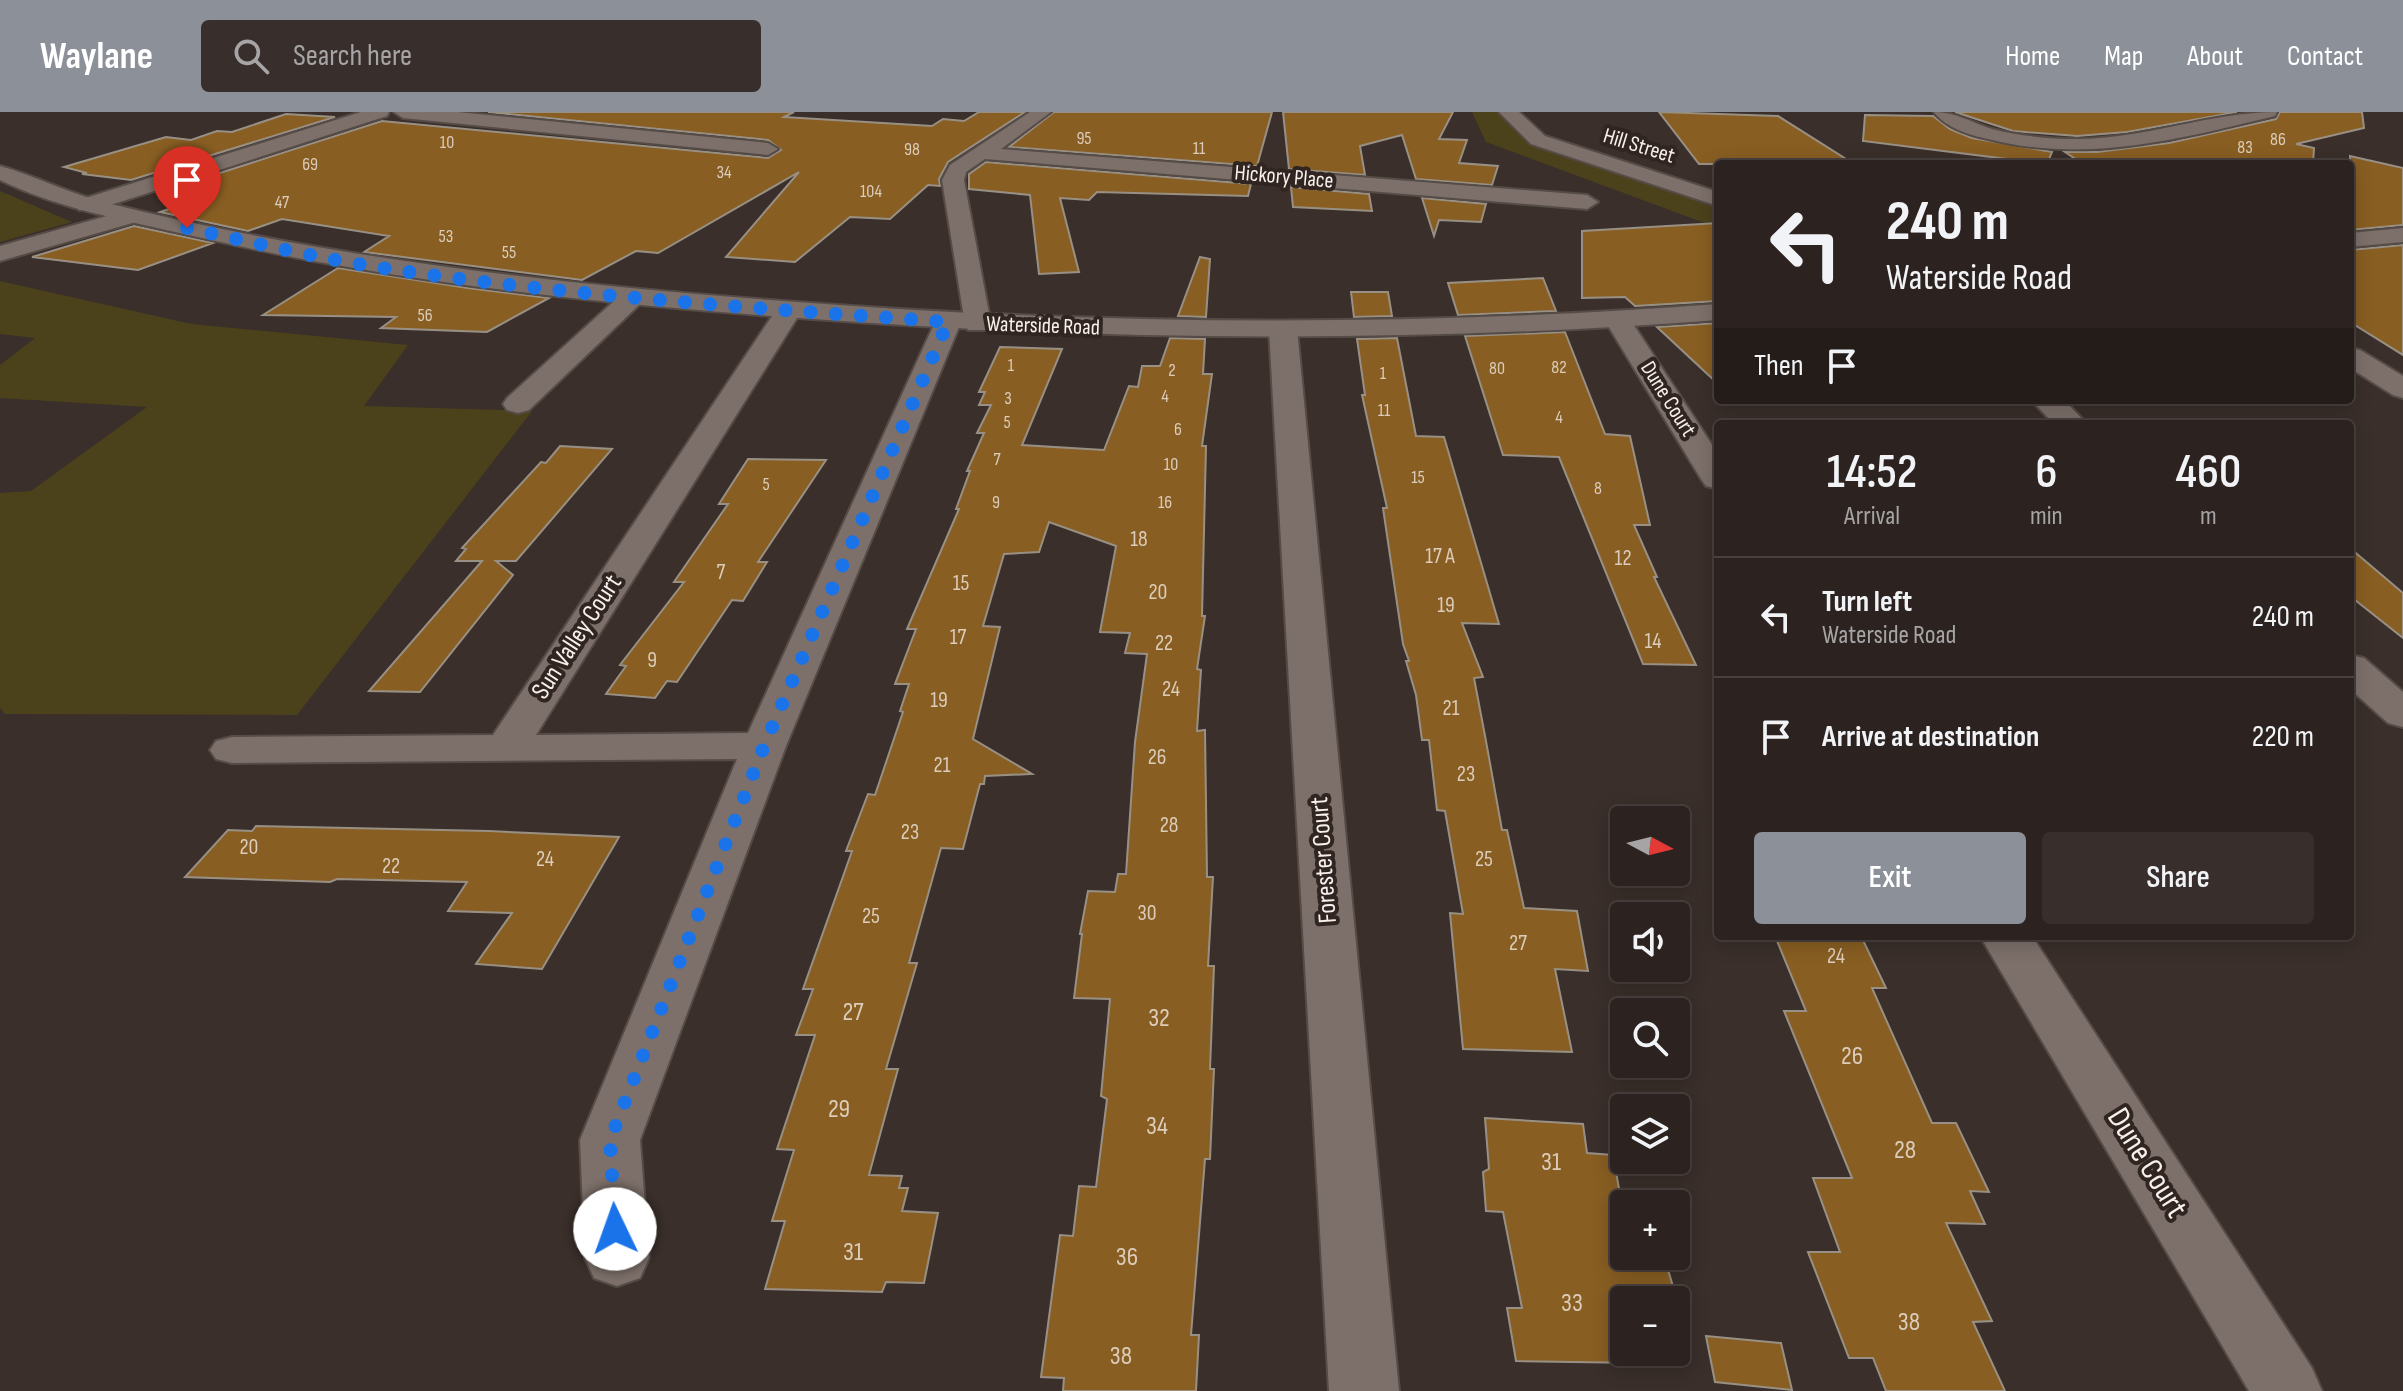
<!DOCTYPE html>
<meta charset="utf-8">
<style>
body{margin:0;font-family:"Sofia Sans Condensed",sans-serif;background:#382f2d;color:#f1f3f6;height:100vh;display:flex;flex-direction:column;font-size:30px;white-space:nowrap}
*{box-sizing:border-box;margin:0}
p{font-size:26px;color:#a6a4a5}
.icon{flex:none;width:44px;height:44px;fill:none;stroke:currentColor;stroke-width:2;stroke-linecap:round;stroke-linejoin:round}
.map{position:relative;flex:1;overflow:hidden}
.sheet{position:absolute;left:1714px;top:308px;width:640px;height:520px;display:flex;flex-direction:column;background:#2c2320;border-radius:8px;box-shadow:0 4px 20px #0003,0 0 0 2px #48403e}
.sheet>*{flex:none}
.top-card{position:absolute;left:1714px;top:48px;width:640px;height:244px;border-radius:8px;box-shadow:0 4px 20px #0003,0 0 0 2px #48403e;background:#2c2320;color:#f1f3f6;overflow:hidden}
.needle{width:52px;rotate:97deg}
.buttons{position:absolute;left:1610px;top:694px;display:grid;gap:16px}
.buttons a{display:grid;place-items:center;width:80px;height:80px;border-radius:8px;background:#2c2320;box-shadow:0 4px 20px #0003,0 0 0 2px #48403e;font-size:40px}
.pin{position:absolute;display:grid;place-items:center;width:68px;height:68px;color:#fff;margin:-82px -34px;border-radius:50% 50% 50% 0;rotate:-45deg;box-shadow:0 0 8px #0007}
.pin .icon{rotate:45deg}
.me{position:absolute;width:88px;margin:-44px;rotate:357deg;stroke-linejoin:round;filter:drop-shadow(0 0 6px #0008)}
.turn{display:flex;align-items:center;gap:28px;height:168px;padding:0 40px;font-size:36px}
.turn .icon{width:104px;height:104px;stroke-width:2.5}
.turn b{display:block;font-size:56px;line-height:68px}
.then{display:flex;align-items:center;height:76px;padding:0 40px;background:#0003;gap:16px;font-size:30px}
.eta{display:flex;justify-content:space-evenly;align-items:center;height:136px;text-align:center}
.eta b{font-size:48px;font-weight:600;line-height:56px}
.action{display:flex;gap:16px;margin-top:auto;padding:16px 40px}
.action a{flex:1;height:92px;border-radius:8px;background:#8c9099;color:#fff;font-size:32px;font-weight:600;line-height:92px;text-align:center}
.action a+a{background:#382f2d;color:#f1f3f6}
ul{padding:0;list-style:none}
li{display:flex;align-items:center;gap:24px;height:120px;padding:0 40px;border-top:2px solid #48403e}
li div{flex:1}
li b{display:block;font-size:30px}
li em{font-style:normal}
header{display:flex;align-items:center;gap:48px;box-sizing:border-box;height:112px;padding:0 40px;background:#8c9099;color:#fff}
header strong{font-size:38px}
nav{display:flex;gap:44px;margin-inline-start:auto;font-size:28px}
.search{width:560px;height:72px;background:#382f2d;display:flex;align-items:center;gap:20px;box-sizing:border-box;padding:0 28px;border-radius:8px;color:#a6a4a5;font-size:30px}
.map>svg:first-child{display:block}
.green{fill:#4b421c}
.building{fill:#885e22;stroke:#999085;stroke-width:2}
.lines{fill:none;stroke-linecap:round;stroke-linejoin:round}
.street-casing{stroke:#554b47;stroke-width:4}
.secondary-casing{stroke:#554b47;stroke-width:4}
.street{fill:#7d706a;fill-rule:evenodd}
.secondary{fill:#7d706a;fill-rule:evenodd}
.route{stroke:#1a73e8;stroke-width:14;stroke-dasharray:0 25.2}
.labels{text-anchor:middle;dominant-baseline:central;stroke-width:8;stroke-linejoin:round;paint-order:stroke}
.far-number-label{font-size:18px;fill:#dcccba}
.far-street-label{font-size:22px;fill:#f8f0ed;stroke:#302520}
.number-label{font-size:22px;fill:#dcccba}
.street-label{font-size:26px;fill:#f8f0ed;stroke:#302520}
.near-number-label{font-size:26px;fill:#dcccba}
.near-street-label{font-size:32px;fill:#f8f0ed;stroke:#302520}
</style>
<header>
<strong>Waylane</strong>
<div class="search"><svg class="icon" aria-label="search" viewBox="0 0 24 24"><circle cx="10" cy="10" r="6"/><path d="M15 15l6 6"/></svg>Search here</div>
<nav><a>Home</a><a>Map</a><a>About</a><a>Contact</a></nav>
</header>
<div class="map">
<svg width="2403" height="1279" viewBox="0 0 2403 1279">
<rect width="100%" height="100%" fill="#3a2f2a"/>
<!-- green -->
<path class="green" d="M1472,0H1500L1530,29L1718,92V116L1486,30Z
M0,79L72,110L0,130Z
M0,169L191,212L408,233L364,294L532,299L297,603L5,602L0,596V381L31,379L147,295L0,286V253L35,226L0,222Z"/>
<!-- building -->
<path class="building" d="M488,0H794L784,5L932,14L943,7L964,9L979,0H1025L948,50L939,67L940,74L928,73L890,107L850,105L795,150L726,145L799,60L658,141L636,139L582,168L364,140L389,124L282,107L248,119L160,100L187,91L173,88L208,78L179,74L382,9L768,46L781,38L768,28Z
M1054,0H1272L1257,54L1009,35Z
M1283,0H1453L1439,27L1467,28L1459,51L1498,54L1492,73L1416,67L1402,23L1360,34L1365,63L1289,57Z
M1659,0L1778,4L1854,52H1699Z
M1955,0H2237L2127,20L2077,24L2013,19Z
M2280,0H2362L2364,16L2296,32L2314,36L2313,52H2083L2065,40H2097L2169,31L2276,7Z
M286,2L335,5L131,68L82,62L87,61L64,55L166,25L191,28L217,19L232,20Z
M1865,3L1933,4L1950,17L1972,26L2052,40L2047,52L1863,29Z
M2350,44L2403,56V113L2350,118Z
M986,50L1251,72L1248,84L1097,80L1089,88L1060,86L1079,160L1039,162L1030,83L969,77V62Z
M1291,75L1369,82L1372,99L1293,95Z
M1422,86L1486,92L1481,110L1439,108L1434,124Z
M1718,111V189L1635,194L1625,185L1582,186V119Z
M134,114L213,131L138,158L32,145Z
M2403,133V243L2350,210V138Z
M1200,145L1210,147L1206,205L1178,204Z
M338,156L468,176L549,186L487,220L381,216L396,205L263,203Z
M1543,166L1556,199L1458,203L1448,171Z
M1351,180H1388L1392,204L1354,205Z
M1718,211V272L1657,215Z
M1565,220L1605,322L1630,324L1650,413H1634L1657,465H1654L1696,553L1643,552L1559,345L1503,343L1465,224Z
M1170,226L1205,227L1203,262H1212L1202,334H1206L1202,504H1205L1197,557L1201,558L1197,619L1205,618L1207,765H1213L1208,854H1214L1210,957H1214L1210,1047H1205L1191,1223H1199L1196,1279H1063L1064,1266L1041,1265L1060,1123L1073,1124L1079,1074L1096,1075L1107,987L1101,984L1110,887L1074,886L1082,822H1080L1088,779L1115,780L1118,762H1126L1135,630L1147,542L1125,541L1130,521L1100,520L1116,434L1049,410L1039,440L1004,442L983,514L1000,515L973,627L1032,662L985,664L984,672H980L963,737L941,736L909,851H917L886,957H898L869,1063L902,1064L899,1076H908L902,1099L938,1101L924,1171L886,1170L882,1180L765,1177L785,1109H772L794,1038L777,1037L815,923H796L813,877H803L852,739H846L868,682L875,683L903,600L900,599L909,572H895L916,517H907L959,397H956L970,359H967L984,321H977L991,293H979L985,280H979L1000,235L1062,237L1022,333L1104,338L1129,274L1138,275L1142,254H1160Z
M1397,226L1416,324L1444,325L1499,512L1462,511L1483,565L1474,566L1486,629L1502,718H1507L1524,796L1577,799L1588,859L1555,857L1572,940L1463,937L1450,801L1463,802L1445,699L1437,698L1429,628H1422L1416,583L1406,549H1409L1403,532L1383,396H1387L1362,283H1365L1357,227Z
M560,334L612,337L516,449H496L513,463L420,580L369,579L482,449H456L466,437L462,436L541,350L546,351Z
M748,347L826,348L758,450H767L743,489L732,488L677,570L667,569L655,586L606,582L626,554L620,553L684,470H674L728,392H719Z
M2350,436L2403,481V526L2350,484Z
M256,714L489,719L619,725L542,857L476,852L512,801L448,799L467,770L337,767L330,770L185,765L228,718L252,719Z
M1775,824H1861L1886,876H1872L1932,1011H1956L1989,1080L1970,1079L1985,1112L1946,1111L1992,1209L1973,1210L2005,1279H1886L1873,1246H1849L1808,1140H1840L1813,1066H1852L1784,899H1806Z
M1485,1006L1583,1012L1587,1041L1613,1043L1621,1088L1648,1090L1649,1092H1624V1144H1664L1679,1195H1676V1188H1624L1621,1194L1624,1240H1634L1637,1251L1516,1249L1507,1196H1522L1503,1100L1486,1099L1483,1060L1489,1057Z
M1706,1224L1781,1231L1792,1278L1715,1270Z"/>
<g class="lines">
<defs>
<path id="street" d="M361,0H389L387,4L95,98H79L76,93L79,88Z
M394,0H458L768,31L778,37L768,43L403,6Z
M1030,0H1051L1001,37L1587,83L1598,90L1587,97L985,47L966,60L964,68L991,212L988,218H968L965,212L942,68L950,53Z
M1499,0H1519L1545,24L1718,80V94L1531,32Z
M1934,0C1956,0 1970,10 1992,17C2019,24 2049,27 2077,27C2145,27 2210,0 2277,0L2275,4C2180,27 2085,52 1988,27C1969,23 1946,16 1934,0Z
M128,98L136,100L139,105L136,110L0,149V134Z
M632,178L641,181L645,186L641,191L529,298L518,301L507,298L503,292L507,286L623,181Z
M789,190L798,192L802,198L536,623L748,621L935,210L939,204H957L961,210L786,634L640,1028L649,1146L640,1166L617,1174L594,1166L585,1146L580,1028L737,647L232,651L216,647L210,638L216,629L232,625L493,623L776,198L780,192Z
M1617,199L1626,201L1718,342V377L1706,374L1701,367L1604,207L1608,201Z
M1283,209L1293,211L1297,217L1399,1279H1329L1269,217L1273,211Z
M2350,236L2360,238L2403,264V286L2393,283L2350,256Z
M2031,288H2064L2087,312H2054Z
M2350,543L2364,546L2403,580V615L2388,611L2350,577Z
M1980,824H2032L2312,1256L2322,1279H2249Z"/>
<path id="secondary" d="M0,54C36,64 70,82 107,91C324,145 546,171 770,188C1086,213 1401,216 1718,192V208C1416,231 1115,229 813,207C659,196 506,182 354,156C291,146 229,132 166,118C110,105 53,94 0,68Z
M2403,116V130L2350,135V121Z"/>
</defs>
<!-- street casing -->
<use href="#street" class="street-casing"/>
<!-- secondary casing -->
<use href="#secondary" class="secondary-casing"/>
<!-- street -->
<use href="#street" class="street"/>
<!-- secondary -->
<use href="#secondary" class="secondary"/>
</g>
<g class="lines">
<!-- route -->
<path class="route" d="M187,116C258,132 331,149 402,159C583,185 766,197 948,210L764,634L610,1028L615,1117"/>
</g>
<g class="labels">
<!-- far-number labels -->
<g class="far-number-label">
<text x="1084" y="26">95</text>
<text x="2278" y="27">86</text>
<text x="447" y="30">10</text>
<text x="2245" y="35">83</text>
<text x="1199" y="36">11</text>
<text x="912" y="37">98</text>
<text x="310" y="52">69</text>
<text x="724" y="60">34</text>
<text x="871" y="79">104</text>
<text x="282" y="90">47</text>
<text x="446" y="124">53</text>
<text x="509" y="140">55</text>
<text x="425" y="203">56</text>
<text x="1011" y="253">1</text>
<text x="1559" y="255">82</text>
<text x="1497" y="256">80</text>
<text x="1172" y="258">2</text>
<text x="1383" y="261">1</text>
<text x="1165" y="284">4</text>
<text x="1008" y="286">3</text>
<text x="1384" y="298">11</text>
<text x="1559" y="305">4</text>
<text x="1007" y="310">5</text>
<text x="1178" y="317">6</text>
<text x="997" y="347">7</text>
<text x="1171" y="352">10</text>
<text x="1418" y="365">15</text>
<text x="766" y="372">5</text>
<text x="1598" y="376">8</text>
<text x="996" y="390">9</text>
<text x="1165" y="390">16</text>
</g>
<!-- far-street labels -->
<g class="far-street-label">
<text transform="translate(1639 34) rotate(17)">Hill Street</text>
<text transform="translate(1284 65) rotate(5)">Hickory Place</text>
<text transform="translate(1043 214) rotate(2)">Waterside Road</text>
<text transform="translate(1668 287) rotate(58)">Dune Court</text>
</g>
<!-- number labels -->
<g class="number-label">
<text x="1139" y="427">18</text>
<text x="1440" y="444">17 A</text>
<text x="1623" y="446">12</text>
<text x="721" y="460">7</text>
<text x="961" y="471">15</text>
<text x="1158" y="480">20</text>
<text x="1446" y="493">19</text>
<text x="958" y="525">17</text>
<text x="1653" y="529">14</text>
<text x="1164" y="531">22</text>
<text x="652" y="548">9</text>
<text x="1171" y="577">24</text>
<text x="939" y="588">19</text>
<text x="1451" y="596">21</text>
<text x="1157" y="645">26</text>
<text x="942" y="653">21</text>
<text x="1466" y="662">23</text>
<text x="1169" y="713">28</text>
<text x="910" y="720">23</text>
<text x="249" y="735">20</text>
<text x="545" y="747">24</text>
<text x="1484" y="747">25</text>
<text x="391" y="754">22</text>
<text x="1147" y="801">30</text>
<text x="871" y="804">25</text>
<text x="1518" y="831">27</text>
<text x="1836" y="844">24</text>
</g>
<!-- street labels -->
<g class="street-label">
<text transform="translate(577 525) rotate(-57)">Sun Valley Court</text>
<text transform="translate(1324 748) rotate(-94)">Forester Court</text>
</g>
<!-- near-number labels -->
<g class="near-number-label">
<text x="853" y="900">27</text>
<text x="1159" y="906">32</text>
<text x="1852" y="944">26</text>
<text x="839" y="997">29</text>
<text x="1157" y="1014">34</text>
<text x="1905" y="1038">28</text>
<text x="1551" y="1050">31</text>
<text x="853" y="1140">31</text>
<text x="1127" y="1145">36</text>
<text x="1572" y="1191">33</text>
<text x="1909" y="1210">38</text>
<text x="1121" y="1244">38</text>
</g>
<!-- near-street labels -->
<g class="near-street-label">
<text transform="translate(2147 1051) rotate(58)">Dune Court</text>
</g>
</g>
</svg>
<div class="buttons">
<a><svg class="needle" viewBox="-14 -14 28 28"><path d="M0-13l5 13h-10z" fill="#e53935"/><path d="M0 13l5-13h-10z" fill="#a6a4a5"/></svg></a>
<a><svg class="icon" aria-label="sound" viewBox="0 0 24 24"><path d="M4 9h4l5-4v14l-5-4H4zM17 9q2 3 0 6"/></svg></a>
<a><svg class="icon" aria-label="search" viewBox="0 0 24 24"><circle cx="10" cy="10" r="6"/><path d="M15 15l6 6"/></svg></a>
<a><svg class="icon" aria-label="layers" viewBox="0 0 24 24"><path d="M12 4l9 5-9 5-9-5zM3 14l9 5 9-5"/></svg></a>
<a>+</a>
<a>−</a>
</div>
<div class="pin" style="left:187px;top:116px;background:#d93025"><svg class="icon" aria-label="arrive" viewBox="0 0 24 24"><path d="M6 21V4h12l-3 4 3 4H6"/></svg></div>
<svg class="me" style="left:615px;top:1117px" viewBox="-20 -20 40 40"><circle r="19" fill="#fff"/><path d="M0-13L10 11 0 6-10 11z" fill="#1a73e8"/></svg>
<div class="top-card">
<div class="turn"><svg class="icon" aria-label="left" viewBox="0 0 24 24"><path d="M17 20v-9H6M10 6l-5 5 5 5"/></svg><div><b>240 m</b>Waterside Road</div></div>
<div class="then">Then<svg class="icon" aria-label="arrive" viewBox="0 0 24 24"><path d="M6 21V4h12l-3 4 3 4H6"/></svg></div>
</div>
<section class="sheet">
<div class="eta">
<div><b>14:52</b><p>Arrival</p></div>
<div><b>6</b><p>min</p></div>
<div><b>460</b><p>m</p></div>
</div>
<ul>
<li><svg class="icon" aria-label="left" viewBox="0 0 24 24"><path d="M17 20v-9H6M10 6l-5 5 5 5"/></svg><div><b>Turn left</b><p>Waterside Road</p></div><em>240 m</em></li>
<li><svg class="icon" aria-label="arrive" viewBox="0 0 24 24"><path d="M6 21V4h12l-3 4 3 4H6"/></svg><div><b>Arrive at destination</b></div><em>220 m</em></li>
</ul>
<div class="action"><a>Exit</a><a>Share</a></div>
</section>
</div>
